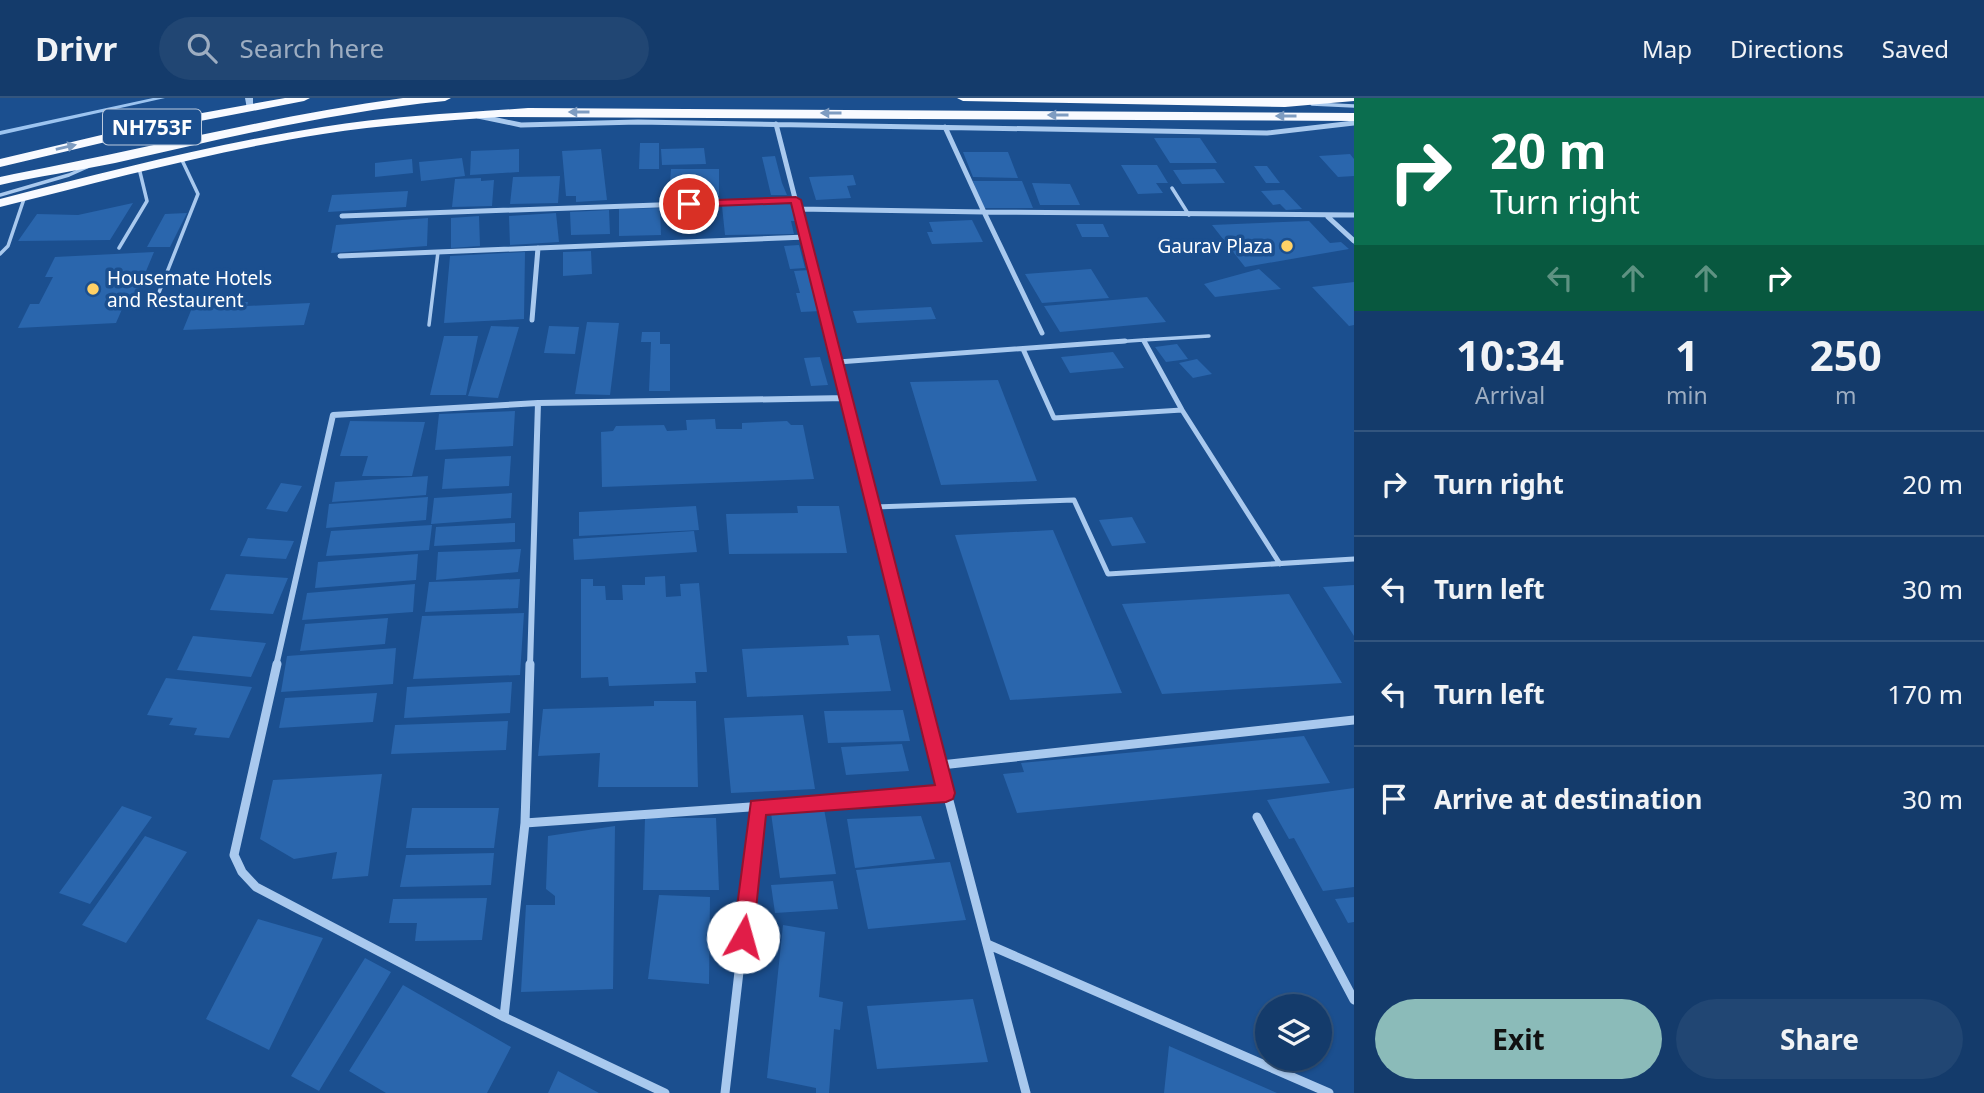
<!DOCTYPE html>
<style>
body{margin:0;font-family:"Noto Sans",sans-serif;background:#214673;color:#f1f3f6;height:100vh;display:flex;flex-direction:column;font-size:26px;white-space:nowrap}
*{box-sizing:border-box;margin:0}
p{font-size:23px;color:#9dadc1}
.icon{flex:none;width:38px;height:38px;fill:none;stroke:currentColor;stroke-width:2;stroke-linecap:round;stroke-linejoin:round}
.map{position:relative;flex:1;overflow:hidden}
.sheet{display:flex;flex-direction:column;background:#143b6b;width:630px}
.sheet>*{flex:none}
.banner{background:#0b6e4f;color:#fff;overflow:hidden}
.buttons{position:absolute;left:1255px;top:896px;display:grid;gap:14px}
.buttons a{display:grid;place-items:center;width:77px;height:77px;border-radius:50%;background:#143b6b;box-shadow:0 2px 5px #0004,0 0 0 2px #33557e;font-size:35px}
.pin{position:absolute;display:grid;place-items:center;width:60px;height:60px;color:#fff;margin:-30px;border:4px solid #fff;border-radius:50%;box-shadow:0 2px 7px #0007}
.me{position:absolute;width:77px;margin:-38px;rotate:7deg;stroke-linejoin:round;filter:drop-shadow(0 0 5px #0008)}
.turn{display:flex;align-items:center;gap:24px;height:147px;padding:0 21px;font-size:32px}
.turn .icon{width:91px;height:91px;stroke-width:2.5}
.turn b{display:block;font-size:49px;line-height:60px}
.lanes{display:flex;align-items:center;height:66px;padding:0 21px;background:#0003;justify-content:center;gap:35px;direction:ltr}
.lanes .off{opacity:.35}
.eta{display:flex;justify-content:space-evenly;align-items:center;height:119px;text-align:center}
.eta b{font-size:42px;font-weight:700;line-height:49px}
.button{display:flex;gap:14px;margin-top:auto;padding:14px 21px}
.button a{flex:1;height:80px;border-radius:42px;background:#8bbbb9;color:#111;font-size:28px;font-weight:700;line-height:80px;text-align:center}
.button a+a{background:#214673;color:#f1f3f6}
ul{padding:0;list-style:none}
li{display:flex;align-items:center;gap:21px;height:105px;padding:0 21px;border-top:2px solid #33557e}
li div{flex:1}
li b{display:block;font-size:26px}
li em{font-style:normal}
header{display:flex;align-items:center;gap:42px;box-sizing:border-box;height:98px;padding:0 35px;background:#143b6b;border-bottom:2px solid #33557e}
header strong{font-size:33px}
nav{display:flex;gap:38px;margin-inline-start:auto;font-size:24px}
.search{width:490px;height:63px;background:#214673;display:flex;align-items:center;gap:18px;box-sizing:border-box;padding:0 24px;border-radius:38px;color:#9dadc1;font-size:26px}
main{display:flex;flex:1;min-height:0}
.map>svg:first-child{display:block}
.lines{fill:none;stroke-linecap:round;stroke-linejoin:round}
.stream{fill:#9cc4f0;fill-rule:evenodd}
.building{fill:#2a66ad}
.service-far1{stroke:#a9c9ee;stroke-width:3.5}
.service{stroke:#a9c9ee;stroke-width:5}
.minor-far2{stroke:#a9c9ee;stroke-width:5}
.minor-far1{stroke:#a9c9ee;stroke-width:6}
.minor{stroke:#a9c9ee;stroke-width:9}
.tertiary{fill:#a9c9ee;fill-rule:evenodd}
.trunk{fill:#f8faff;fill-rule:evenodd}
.oneway{fill:#7e9cc1}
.route{fill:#e11d48;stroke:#92132f;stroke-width:2}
.poi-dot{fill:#ffd166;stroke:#1b4f8f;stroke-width:2.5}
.labels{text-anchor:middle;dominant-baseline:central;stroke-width:7;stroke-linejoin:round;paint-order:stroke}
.far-poi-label{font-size:19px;fill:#fff;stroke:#1b4f8f;text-anchor:end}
.shield{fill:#1b4f8f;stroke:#bbcadd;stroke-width:2}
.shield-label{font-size:21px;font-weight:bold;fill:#fff}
</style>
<header>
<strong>Drivr</strong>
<div class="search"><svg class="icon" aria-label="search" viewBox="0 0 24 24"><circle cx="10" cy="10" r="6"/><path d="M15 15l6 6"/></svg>Search here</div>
<nav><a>Map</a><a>Directions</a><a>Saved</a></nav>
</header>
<main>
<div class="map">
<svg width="1354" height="995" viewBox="0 0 1354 995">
<rect width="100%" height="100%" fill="#1b4f8f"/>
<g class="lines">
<!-- stream -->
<path class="stream" d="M153,0H165L0,37V33Z"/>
</g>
<!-- building -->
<path class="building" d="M1154,40H1200L1217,65H1170Z
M640,45H659V71H639Z
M704,50L706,66L662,67L661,51Z
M519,51V74L470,77L471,53Z
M601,51L607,102L576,104V98H566L562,53Z
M963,54H1008L1018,80L973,79Z
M1350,56L1354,61V78L1338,79L1319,58Z
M775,58L782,85L787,97H771L762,59Z
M462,60L465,78L421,83L419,64Z
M412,61L413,75L375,79V65Z
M1121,67H1157L1168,85H1156L1163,95L1138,96Z
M1254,68H1267L1280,85H1266Z
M671,71H719V98L669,97Z
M1215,71L1225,85L1182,86L1173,72Z
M853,77L856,87L847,88L851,100L816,102L809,79Z
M560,78L558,105L510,106L513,79Z
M481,80V83L494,82L492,108L452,109L455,81Z
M973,83H1022L1033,110H982Z
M1032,85L1070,86L1080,107H1040Z
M1284,92L1302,111L1286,112L1280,106L1273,107L1261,93Z
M408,93L406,109L328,114L332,97Z
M133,105L110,142L18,143L37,116L78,117Z
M793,106L796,123H791L794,136L725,137L722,108Z
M660,110L661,137L619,138V111Z
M609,112L610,136L571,137L570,114Z
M187,115L170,149H147L165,116Z
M556,115L559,144L510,147L509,118Z
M479,118L480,148L451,150V120Z
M428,120L427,148L331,155L336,127Z
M972,122L983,144L932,146L927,134H933L929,124Z
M1309,123L1330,145L1341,144L1349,151L1245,169L1212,127Z
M1076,126H1103L1109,139H1082Z
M799,147L805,170L790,171L784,148Z
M591,153L592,176L563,178V154Z
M154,154L134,202H126L116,225L18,230L30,206H39L53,179H45L55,159Z
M525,154L524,221L444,225L450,158Z
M1091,171L1109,200L1042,205L1025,176Z
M1259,171L1281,191L1215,199L1204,186Z
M810,172L821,213L801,214L796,195H800L794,173Z
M1354,184V227L1349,228L1312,189Z
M1147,199L1166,224L1060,234L1044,208Z
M248,204L247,208L310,205L304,227L183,232L192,210L223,209L224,205Z
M931,209L936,221L857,225L853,213Z
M587,224L619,225L610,297L575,296Z
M491,228L519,229L498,300L468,298Z
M549,228L579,229L575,256L544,255Z
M642,234H660V246H670V293H649L651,244H641Z
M444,238H478L466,297H430Z
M1177,246L1188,261L1166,264L1155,249Z
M1113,254L1124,270L1070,275L1061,259Z
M820,259L828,287L811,288L804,260Z
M1197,261L1212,276L1193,280L1179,265Z
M998,282L1037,383L941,387L910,284Z
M515,313L513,348L435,352L439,316Z
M715,321L716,331H742V325L787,323L791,327H803L814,381L602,389L601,334L613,333L616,328L664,327L667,333L687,332L686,322Z
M350,323L425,324L412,378H362L368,358H340Z
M511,358L509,388L442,391L445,361Z
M428,378L426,397L332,404L335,384Z
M281,385L302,388L287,414L266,411Z
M512,395L511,420L431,426L434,400Z
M428,399L426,422L326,430L329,406Z
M696,408L699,432L579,438V414Z
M797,408H839L847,455L729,456L726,416L798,415Z
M1132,419L1146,445L1112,448L1099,422Z
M515,425V444L434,448L436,429Z
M432,427L429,452L326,458L331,433Z
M1053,432L1122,595L1010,602L955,437Z
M694,433L697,454L574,462L573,441Z
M248,440L294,443L286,461L240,458Z
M521,451L518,474L436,482L438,454Z
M418,456L416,482L315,490L318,464Z
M226,476L288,480L273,516L210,512Z
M665,478L666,499L681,498L680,486L699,485L707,574H695L696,585L609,588L608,579L581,580V481H593V488H605L606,502H623L622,487H645V479Z
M520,481L518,510L425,514L429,484Z
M415,486L413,514L302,522L307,495Z
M1354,487V538L1323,489Z
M1289,496L1342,585L1162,596L1122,506Z
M524,515L520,577L413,581L422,518Z
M388,520L385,546L300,553L305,526Z
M879,537L891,593L747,599L742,551L849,547L847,538Z
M193,538L266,545L251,579L177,572Z
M396,550L393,586L281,594L287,558Z
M166,580L252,589L229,640L194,637L197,630L169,627L173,620L147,617Z
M512,584L510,615L404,620L407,589Z
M377,595L373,624L279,630L285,600Z
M654,603H696L698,689H598L600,655L538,658L543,611L654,608Z
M903,612L910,643L828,645L824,613Z
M803,617L815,691L731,695L724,620Z
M508,623L506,652L391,656L395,627Z
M1304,638L1330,685L1017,715L1003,676L1024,674L1021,665Z
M902,646L909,673L846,677L841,649Z
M382,676L368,778L332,781L337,754L294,761L260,741L273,682Z
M1354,690V789L1323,793L1294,740L1289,741L1267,702Z
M122,708L152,719L90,806L59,795Z
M412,710H499L494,750H406Z
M824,711L836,776L780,780L771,715Z
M921,718L935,761L855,770L847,721Z
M645,720H716L719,792H643Z
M615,728L613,891L521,894L526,807H555V798L546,791L548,738Z
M145,738L187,754L126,845L82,827Z
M494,755L491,787L400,789L406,757Z
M950,764L966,822L868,831L856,772Z
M833,783L838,811L775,815L771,787Z
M659,797L710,799L709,886L648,881Z
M1354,799V824L1348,825L1335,801Z
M487,800L482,842L415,843L417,825H389L393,801Z
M258,821L323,840L269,952L206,921Z
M783,827L825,834L819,899L843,904L840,932L834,931L829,995H816V990L767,980Z
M365,860L391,874L319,993L291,978Z
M403,887L511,949L487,995H386L349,973Z
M973,901L988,964L877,971L867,908Z
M1169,948L1277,995H1164Z
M558,973L599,995H548Z"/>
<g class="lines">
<!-- service-far1 -->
<path class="service-far1" d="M1312,6L1354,8
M1172,90L1189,117
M0,97L69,77L87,69
M119,150L147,103L139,70
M0,156L8,148L25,98
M156,202L198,96L181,60
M429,227L438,154
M1143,242L1209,238
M1100,245L1143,242L1145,245"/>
<!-- service -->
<path class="service" d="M1144,243L1182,312L1280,466
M1023,251L1054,320L1182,312
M838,264L1125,243
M875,409L1074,402L1108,476L1354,461"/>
<!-- minor-far2 -->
<path class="minor-far2" d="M478,18L521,27L638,24L1267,35L1354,25
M776,26L832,245
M945,29L984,114L1354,117
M798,111L984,114L1042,235
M342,118L796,102
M1328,119L1354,143
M340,158L806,139
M532,222L538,150"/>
<!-- minor-far1 -->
<path class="minor-far1" d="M831,243L914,568
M538,305L847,300
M276,568L333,317L538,305L530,568"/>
<!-- minor -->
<path class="minor" d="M277,566L234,757L242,774L256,789L504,919
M913,566L1026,995
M941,667L1354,622
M1257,719L1354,902
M525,725L946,695
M987,846L1329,995
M504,919L665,995
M504,919L525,725L530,566
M725,995L758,709"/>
<!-- tertiary -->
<path class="tertiary" d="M245,0H253V11H247Z"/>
<!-- trunk -->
<path class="trunk" d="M285,0H310L304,3L169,29L0,69V61L169,21Z
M403,0H451L445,3C333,14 225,40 115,65C77,73 38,78 0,87V79L14,76C144,51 272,18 403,0Z
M957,0H1354V3L1285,9L963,3Z
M528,10L1354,15V23L499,19C440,23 381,27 323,36C214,53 107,82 0,109V101C106,74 213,46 322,29C390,18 459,15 528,10Z"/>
</g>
<!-- one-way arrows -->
<defs><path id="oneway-solid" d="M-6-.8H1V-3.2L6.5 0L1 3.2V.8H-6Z" transform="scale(1.75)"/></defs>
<g class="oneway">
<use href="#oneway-solid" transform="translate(579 14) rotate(-180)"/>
<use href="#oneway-solid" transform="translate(831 15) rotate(-180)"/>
<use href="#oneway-solid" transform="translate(1058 17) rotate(-180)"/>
<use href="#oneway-solid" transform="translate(1286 18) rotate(-180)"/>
<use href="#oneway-solid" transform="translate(66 49) rotate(-13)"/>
</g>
<!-- route -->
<path class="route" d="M796,99L801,102L955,695L953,701L946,704L766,717L753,839L750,846L743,849L736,846L733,839L751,703L935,687L791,105L689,109L684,106L689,103Z"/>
<!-- markers -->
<g class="poi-dot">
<circle cx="1287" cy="148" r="7"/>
<circle cx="93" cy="191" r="7"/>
</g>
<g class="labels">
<!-- far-poi labels -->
<g class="far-poi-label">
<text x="1273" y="148">Gaurav Plaza</text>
<text x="107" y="180" text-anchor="start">Housemate Hotels<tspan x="107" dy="22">and Restaurent</tspan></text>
</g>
<!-- shield labels -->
<rect class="shield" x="103" y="11.5" width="98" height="35" rx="5"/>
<g class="shield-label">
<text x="152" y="29">NH753F</text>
</g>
</g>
</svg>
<div class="buttons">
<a><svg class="icon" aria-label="layers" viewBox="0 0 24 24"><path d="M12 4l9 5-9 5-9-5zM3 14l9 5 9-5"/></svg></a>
</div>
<div class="pin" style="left:689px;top:106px;background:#d93025"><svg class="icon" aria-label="arrive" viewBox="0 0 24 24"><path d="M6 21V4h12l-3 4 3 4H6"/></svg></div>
<svg class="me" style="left:743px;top:839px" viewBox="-20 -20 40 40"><circle r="19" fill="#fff"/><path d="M0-13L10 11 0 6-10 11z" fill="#e11d48"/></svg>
</div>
<section class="sheet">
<div class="banner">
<div class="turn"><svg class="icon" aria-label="right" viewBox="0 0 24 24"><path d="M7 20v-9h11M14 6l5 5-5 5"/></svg><div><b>20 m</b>Turn right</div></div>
<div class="lanes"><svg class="icon off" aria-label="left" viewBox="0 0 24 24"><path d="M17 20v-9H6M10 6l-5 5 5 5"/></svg><svg class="icon off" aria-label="ahead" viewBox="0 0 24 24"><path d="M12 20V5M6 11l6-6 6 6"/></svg><svg class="icon off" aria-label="ahead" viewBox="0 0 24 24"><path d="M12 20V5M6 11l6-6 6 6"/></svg><svg class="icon" aria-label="right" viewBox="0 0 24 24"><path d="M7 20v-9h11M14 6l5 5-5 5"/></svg></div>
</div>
<div class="eta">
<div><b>10:34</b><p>Arrival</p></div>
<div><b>1</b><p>min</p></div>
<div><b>250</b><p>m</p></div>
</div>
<ul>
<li><svg class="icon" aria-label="right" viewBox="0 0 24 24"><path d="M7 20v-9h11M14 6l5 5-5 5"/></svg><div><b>Turn right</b></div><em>20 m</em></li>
<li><svg class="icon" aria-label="left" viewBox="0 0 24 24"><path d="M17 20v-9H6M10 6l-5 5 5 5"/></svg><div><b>Turn left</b></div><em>30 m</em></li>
<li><svg class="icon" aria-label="left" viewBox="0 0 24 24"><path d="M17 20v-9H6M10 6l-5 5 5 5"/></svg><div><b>Turn left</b></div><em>170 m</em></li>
<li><svg class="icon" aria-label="arrive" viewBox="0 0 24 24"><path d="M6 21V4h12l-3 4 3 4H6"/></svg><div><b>Arrive at destination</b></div><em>30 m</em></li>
</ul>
<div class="button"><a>Exit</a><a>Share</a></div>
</section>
</main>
